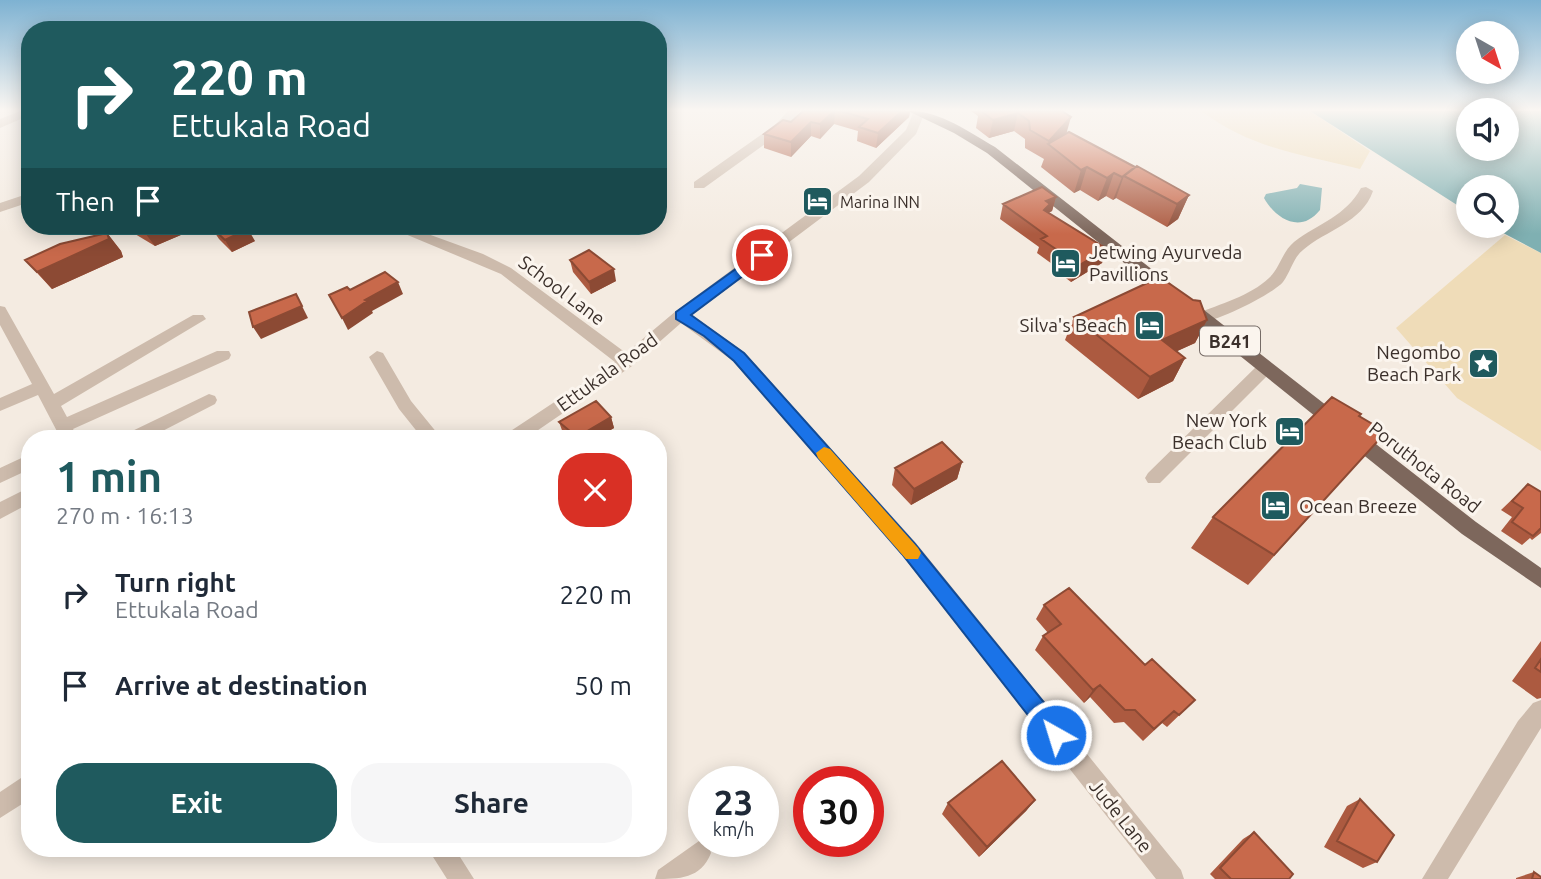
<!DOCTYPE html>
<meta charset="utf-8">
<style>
body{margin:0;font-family:Ubuntu,sans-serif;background:#f6f6f7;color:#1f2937;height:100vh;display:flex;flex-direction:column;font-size:26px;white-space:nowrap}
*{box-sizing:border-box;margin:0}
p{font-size:23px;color:#747a83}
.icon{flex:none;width:38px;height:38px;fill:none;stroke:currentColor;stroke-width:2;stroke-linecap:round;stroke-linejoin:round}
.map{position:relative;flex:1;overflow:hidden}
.drawer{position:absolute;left:21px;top:430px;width:646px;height:427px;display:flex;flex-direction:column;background:#fff;border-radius:28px;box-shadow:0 4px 18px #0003}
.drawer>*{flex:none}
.hud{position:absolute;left:21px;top:21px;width:646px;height:214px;border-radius:28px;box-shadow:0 4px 18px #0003;background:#1f5a5e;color:#fff;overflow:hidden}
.needle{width:46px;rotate:141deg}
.tools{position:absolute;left:1456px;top:21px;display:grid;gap:14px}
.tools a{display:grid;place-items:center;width:63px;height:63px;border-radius:50%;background:#fff;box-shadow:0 4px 18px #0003;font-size:35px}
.speed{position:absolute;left:688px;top:766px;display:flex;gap:14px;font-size:35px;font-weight:700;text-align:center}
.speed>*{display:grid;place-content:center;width:91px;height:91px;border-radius:50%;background:#fff;box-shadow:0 4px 18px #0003;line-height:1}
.speed small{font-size:18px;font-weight:400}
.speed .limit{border:10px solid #d22;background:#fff;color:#111}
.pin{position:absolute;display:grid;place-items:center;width:60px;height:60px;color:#fff;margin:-30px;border:4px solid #fff;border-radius:50%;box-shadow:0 2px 7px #0007}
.me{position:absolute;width:77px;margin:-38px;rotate:321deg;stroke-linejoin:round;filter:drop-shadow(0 0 5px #0008)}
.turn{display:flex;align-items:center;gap:24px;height:147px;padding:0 35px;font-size:32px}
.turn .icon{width:91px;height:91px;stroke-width:2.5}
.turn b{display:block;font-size:49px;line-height:60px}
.then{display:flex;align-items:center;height:66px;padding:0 35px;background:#0003;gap:14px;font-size:26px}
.round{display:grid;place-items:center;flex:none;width:74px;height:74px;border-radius:28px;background:#f6f6f7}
.headline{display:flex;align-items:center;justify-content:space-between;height:119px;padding:0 35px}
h1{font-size:42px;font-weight:700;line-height:52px;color:#1f5a5e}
.button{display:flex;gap:14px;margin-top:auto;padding:14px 35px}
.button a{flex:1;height:80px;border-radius:28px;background:#1f5a5e;color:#fff;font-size:28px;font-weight:700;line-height:80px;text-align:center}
.button a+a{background:#f6f6f7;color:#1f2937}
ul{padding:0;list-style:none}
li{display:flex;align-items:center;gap:21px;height:91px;padding:0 35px}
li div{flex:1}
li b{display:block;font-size:26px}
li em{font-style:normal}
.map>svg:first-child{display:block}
.sand{fill:#efdcb8}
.water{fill:#7fb0b2}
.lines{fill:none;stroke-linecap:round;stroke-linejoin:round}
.street{fill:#cdbbac;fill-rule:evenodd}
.primary{fill:#7d675c;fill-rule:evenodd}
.wall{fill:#ac5a40}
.shaded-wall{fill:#8c4a34}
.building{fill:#c8694b;stroke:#8c4a34;stroke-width:2}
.route{fill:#1a73e8;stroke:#114b97;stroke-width:2}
.slow{fill:#f59e0b}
.labels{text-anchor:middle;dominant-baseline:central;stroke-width:6;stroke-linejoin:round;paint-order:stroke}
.far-poi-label{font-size:16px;fill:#3b302b;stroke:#fbf5ee;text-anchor:start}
.shield{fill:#fbf5ee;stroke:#756b66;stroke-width:2}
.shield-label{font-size:18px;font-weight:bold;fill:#3b302b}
.poi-label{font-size:19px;fill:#3b302b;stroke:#fbf5ee;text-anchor:end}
.street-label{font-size:19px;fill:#3b302b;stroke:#fbf5ee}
</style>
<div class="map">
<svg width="1541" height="879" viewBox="0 0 1541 879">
<rect width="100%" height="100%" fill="#f4ebe1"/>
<!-- sand -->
<path class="sand" d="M1201,111H1310L1370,151L1360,169C1299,154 1253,149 1201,111Z
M1505,235L1541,253V451L1457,398L1396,328Z"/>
<!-- water -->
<path class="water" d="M1310,111H1468V149H1507V111H1541V253L1490,226H1507V187H1468V212Z
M1300,184L1322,188L1320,210C1300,235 1275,218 1264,198L1266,194L1297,188Z"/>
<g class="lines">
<!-- street -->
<path class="street" d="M20,111H30V115L0,128V119Z
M788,111H800L783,131L704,188H694V182L775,125Z
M914,111L925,112L916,134L869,182L692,315L745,353L916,543L1181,870L1184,879H1156L902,555L733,361L681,323L632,366L525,439H503L506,434L615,362L501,274L386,226H406L483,254L511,268L626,353L676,311L859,176L906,130Z
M1366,187L1373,191C1362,223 1326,230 1303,250C1293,258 1291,271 1283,282C1273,294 1210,326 1196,322L1193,318L1196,314C1220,304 1250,296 1269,278C1280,268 1282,252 1294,242C1319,223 1346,216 1361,188Z
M30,193V202L0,212V203Z
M0,306L5,307L54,394L193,315H203L206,319L61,406L67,417L217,351H229L231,355L229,359L73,429L79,439H61L38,395L0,411V398L32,384L0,325Z
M377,351L383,353L411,401L442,439H423L399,409L369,357Z
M1265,362L1271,364L1273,368L1271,372L1160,483H1148L1145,478L1148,473L1259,364Z
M209,394L215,396L217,400L215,404L147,439H123L126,434Z
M30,454V469L0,483V468Z
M30,487V503L0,519V502Z
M1541,700V728L1448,879H1422L1518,721L1533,703Z
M30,772V799L0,818V792Z
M699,841L708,844L711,853C701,879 679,879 655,879L658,870Z
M428,849H455L474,879H447Z"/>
<!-- primary -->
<path class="primary" d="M908,111C939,110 969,132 995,147L1476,522L1541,568V588L1462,534L987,153L954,133Z"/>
</g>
<!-- wall -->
<path class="wall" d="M803,111H910L909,117L876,148L857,141L858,131L834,124L820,139L811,136L791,157L764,148V134L791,122Z
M971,111H1062L1066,134L1189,195L1178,219L1167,227L1116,198L1113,200L1106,196L1098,201L1080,190L1074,193L1041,167L1044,159L1025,148V139L1014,131L989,138L976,128L978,116Z
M1056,197L1052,211L1048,213L1107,249L1102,263L1071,282L1058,272L1059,269L1037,253L1039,247L1000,219L1003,204Z
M129,226H202L155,246L135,234Z
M211,227L255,241L232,252L219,239Z
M107,233L121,251L123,257L52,289L25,260Z
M570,260L616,281L591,294L573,272Z
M1074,317L1207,320L1195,343L1177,351L1185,358L1173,381L1138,399L1065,340Z
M1359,416L1386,432L1248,585L1191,548L1213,517Z
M611,417L614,428L595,439H570L563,433L559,422Z
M962,462L957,479L911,505L892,485L895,468Z
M1528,484L1541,492V533L1532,540L1530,538L1522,545L1501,531L1512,517L1501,510Z
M1044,605L1145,665L1195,700L1167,727L1162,723L1143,741L1124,722L1114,723L1090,697L1084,703L1035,650L1043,636L1048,633L1036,619Z
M1541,641V698L1537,699L1512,681Z
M1360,799L1377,862L1363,868L1324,847L1347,806Z
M1035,800L1026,811L979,857L942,814L948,803Z
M1254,832L1289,879H1215L1210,874L1243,839Z
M1534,872L1541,879H1516V878Z"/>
<!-- shaded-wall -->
<path class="shaded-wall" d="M834,111H835L834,124L820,139V124Z
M902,111H910L909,117L876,148L878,133Z
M1018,113L1014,131L989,138L993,120Z
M1071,117L1066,135L1048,145L1049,141Z
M811,122V136L791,157V142Z
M1087,167L1080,190L1074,193L1081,170Z
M1114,173L1106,196L1098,201L1107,178Z
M1124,176L1116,198L1113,200L1122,177Z
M1189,195L1178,219L1167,227L1177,204Z
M1056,197L1052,211L1042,216L1046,201Z
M149,226H202L155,246L142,229Z
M248,229L255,241L232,252L225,240Z
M107,233L121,251L123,257L52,289L37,272Z
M1107,249L1102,263L1071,282L1076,267Z
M614,269L616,281L591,294L589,282Z
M398,282L403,294L372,311L373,313L348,330L342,318L365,300Z
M296,294L308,318L261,339L253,327Z
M1207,320L1195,343L1151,363L1162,340Z
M1185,358L1173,381L1138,399L1150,377Z
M611,417L614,428L595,439H578L577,437Z
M962,462L957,479L911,505L914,489Z
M1100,685L1090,697L1084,703L1093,690Z
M1035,800L1026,811L979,857L987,847Z"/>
<!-- building -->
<path class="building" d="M803,111H834L820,124L811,122L791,142L764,134L783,120L791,122Z
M840,111H902L878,133L859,127L868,119Z
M981,111H1062L1071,117L1049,141L1030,130L1029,121L1018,113L993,120Z
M1069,132L1135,167L1122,177L1114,173L1107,178L1087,167L1081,170L1048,144Z
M1137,166L1189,195L1177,204L1124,176Z
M1042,187L1056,197L1046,201L1050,204L1044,210L1107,249L1076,267L1062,258L1066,256L1041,239L1047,236L1003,204Z
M137,226H149L142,229Z
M215,226H244L248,229L225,240L211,227Z
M107,233L109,239L37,272L25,260L60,244Z
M589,250L614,269L589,282L570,260Z
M385,272L398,282L365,300L367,301L342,318L329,295L347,287L350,290Z
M1160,277L1193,300L1200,301L1207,320L1162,340L1185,358L1150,377L1074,317Z
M296,294L302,306L253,327L249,312Z
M1332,397L1361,414L1359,416L1386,432L1274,555L1213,517Z
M596,401L611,417L577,437L559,422Z
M942,442L962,462L914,489L895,468Z
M1528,484L1541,492V529H1540L1533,536L1512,522L1523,508L1512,501Z
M1069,588L1145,665L1152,659L1195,700L1179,715L1174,711L1154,729L1135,710H1125L1100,685L1093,690L1043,636L1061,624L1044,605Z
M1541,659V672L1535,668Z
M1002,761L1035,800L987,847L948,803Z
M1360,799L1394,835L1377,862L1337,841Z
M1254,832L1293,874L1289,879H1231L1220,868Z
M1534,872L1541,877V879H1532Z"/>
<!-- sky -->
<linearGradient id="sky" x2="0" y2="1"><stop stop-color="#7eb2d2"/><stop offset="0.47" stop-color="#faf6f2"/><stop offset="1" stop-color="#faf6f2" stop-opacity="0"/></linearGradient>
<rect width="1541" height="234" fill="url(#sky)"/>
<!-- route -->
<path class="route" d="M762,250L767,252V258L691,315L744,353L915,544L1064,727L1067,735L1064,742L1056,745L1049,742L902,554L734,361L704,336L676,319V312Z"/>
<!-- slow -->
<path class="slow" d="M824,447L830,449L918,548L921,553L918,559H906L818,458L816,453Z"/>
<!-- icons -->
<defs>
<symbol id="hotel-square" viewBox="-11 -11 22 22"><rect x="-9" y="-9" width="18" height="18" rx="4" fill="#1f5a5e" stroke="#fbf5ee"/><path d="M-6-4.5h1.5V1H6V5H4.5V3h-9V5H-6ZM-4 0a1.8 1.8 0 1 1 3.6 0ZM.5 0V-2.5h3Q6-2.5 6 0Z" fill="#fff"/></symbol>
<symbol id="sight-square" viewBox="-11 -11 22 22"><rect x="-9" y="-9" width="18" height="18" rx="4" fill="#1f5a5e" stroke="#fbf5ee"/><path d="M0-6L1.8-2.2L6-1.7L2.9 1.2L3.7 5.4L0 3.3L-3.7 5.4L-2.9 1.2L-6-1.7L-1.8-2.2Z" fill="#fff"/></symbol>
</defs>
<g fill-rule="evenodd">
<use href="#hotel-square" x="800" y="184" width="35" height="35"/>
<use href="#hotel-square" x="1048" y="246" width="35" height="35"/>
<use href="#hotel-square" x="1132" y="308" width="35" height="35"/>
<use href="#sight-square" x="1466" y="346" width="35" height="35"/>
<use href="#hotel-square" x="1272" y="414" width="35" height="35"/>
<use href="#hotel-square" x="1258" y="488" width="35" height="35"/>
</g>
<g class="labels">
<!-- far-poi labels -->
<g class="far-poi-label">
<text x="840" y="202">Marina INN</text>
</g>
<!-- shield labels -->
<rect class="shield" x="1200" y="326.5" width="60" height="29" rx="5"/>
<g class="shield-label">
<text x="1230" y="341">B241</text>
</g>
<!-- poi labels -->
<g class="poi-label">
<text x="1089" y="252" text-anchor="start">Jetwing Ayurveda<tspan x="1089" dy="22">Pavillions</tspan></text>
<text x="1127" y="325">Silva's Beach</text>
<text x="1461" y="352">Negombo<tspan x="1461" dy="22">Beach Park</tspan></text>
<text x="1267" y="420">New York<tspan x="1267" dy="22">Beach Club</tspan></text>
<text x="1299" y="506" text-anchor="start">Ocean Breeze</text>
</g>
<!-- street labels -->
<g class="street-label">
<text transform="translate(562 290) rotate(37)">School Lane</text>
<text transform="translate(607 372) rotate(-36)">Ettukala Road</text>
<text transform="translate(1425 467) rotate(38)">Poruthota Road</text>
<text transform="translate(1121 816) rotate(51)">Jude Lane</text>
</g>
</g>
</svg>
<div class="tools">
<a><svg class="needle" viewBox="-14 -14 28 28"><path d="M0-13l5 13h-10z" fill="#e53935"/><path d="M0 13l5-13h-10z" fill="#747a83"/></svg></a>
<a><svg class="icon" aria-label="sound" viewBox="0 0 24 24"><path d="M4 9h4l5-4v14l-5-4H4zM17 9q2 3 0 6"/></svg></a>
<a><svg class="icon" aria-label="search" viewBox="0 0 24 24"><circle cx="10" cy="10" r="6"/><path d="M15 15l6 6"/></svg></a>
</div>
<div class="speed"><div>23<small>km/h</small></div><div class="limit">30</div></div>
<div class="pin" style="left:762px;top:255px;background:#d93025"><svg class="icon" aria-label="arrive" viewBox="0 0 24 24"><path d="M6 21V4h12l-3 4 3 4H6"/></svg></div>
<svg class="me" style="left:1056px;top:735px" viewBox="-20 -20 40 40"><circle r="17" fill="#1a73e8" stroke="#fff" stroke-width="3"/><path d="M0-11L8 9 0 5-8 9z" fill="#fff"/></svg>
<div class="hud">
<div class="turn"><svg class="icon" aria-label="right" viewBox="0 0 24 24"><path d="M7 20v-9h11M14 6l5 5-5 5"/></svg><div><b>220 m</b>Ettukala Road</div></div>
<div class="then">Then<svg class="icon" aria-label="arrive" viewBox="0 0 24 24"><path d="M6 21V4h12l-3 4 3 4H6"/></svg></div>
</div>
<section class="drawer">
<div class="headline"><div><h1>1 min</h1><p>270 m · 16:13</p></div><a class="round" style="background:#d93025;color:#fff"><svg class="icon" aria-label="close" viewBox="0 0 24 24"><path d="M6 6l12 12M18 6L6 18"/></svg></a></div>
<ul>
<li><svg class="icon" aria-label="right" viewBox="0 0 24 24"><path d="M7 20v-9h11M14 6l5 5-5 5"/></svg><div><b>Turn right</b><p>Ettukala Road</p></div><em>220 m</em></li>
<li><svg class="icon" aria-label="arrive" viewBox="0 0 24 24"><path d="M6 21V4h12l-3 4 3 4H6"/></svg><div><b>Arrive at destination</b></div><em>50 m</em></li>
</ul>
<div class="button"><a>Exit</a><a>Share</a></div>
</section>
</div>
